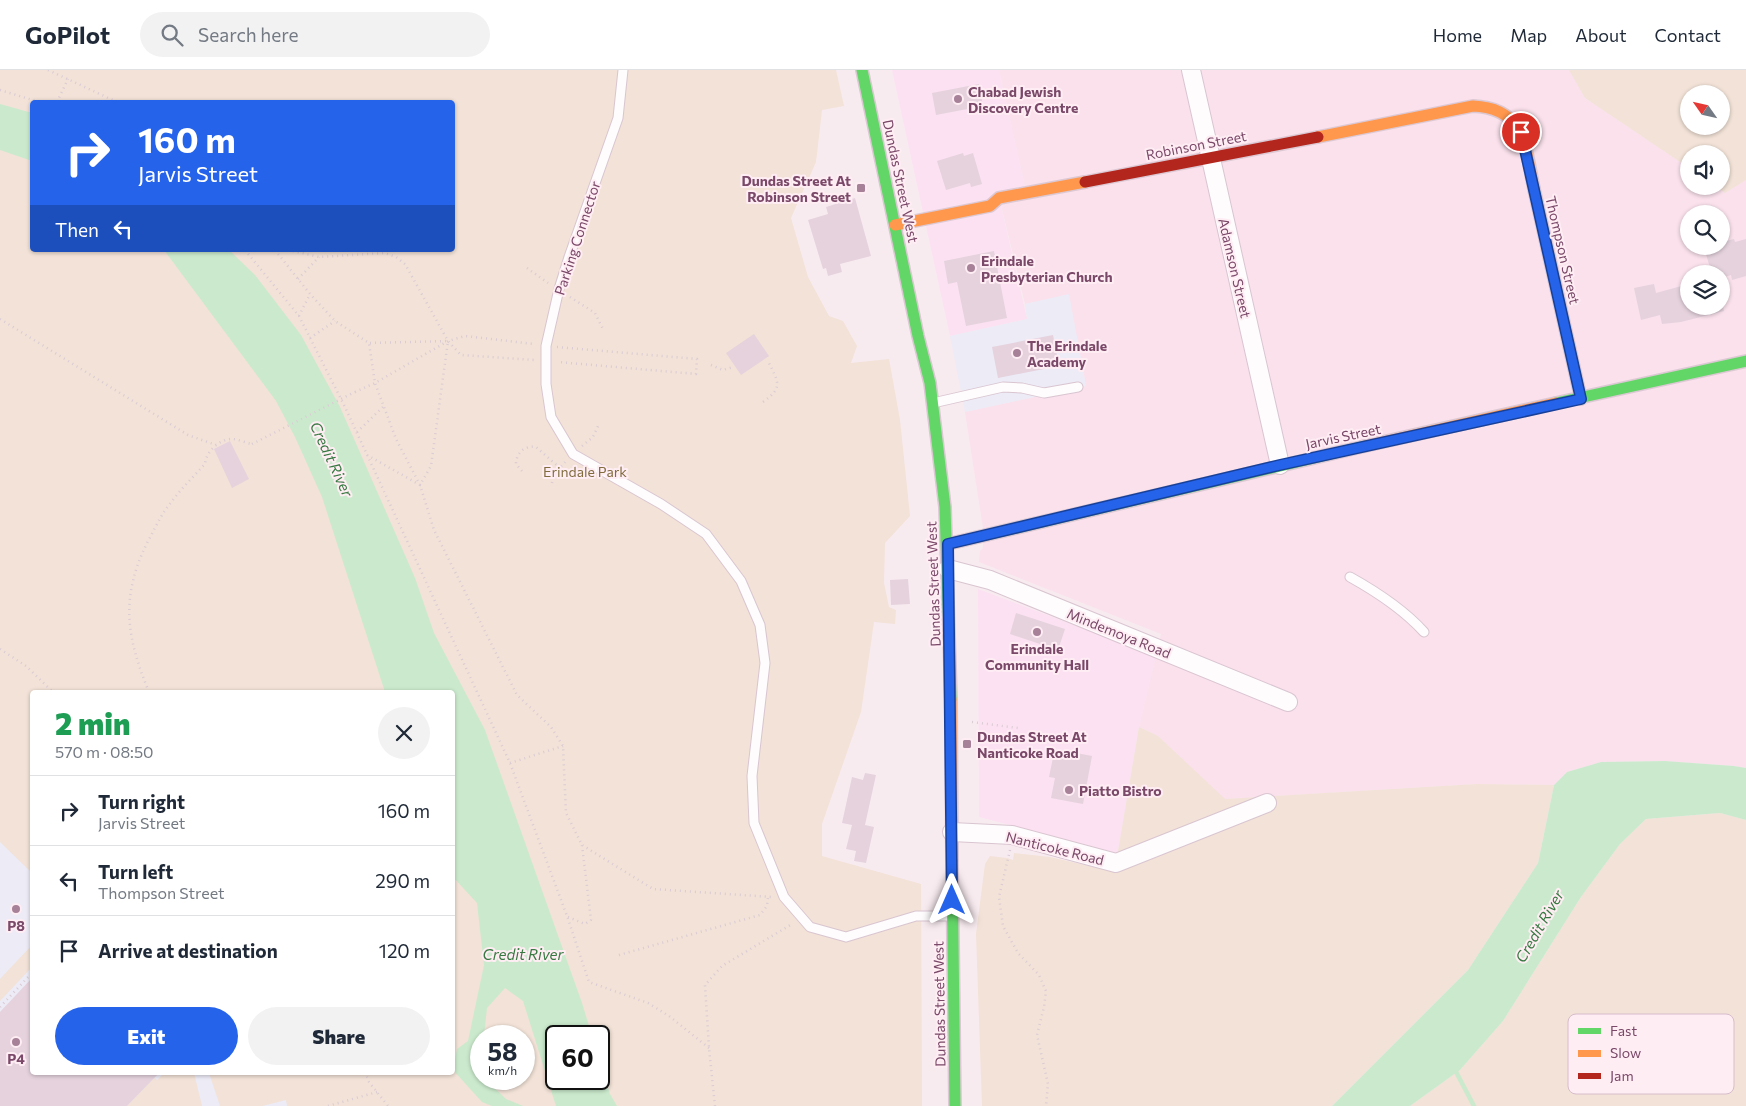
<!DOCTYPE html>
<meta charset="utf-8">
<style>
body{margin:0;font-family:Commissioner,sans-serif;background:#f2f2f3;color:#1f2937;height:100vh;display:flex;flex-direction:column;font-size:19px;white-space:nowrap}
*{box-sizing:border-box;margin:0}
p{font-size:16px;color:#747a83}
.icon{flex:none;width:28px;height:28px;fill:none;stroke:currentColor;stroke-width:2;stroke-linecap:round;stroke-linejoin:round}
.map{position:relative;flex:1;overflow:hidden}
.panel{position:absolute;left:30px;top:620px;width:425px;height:385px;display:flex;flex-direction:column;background:#fff;border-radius:5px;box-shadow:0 1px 4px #0004}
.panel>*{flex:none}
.banner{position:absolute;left:30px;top:30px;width:425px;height:152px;border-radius:5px;box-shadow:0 1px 4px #0004;background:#2563eb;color:#fff;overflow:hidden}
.needle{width:32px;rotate:304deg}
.tools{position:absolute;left:1680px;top:15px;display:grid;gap:10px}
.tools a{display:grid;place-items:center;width:50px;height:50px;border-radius:50%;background:#fff;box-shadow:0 1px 4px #0004;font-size:25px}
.speed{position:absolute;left:470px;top:955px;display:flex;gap:10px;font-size:25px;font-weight:700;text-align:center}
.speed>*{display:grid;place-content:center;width:65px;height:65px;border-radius:50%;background:#fff;box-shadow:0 1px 4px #0004;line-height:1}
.speed small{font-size:12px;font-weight:400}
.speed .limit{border:2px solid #111;border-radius:8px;background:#fff;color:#111}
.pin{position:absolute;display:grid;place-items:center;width:42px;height:42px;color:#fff;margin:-21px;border:2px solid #fff;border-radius:50%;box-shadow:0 1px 5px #0007}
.me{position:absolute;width:55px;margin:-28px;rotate:0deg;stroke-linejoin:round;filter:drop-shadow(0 0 4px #0008)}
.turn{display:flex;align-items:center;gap:18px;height:105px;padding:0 25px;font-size:22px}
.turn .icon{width:65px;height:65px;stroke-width:2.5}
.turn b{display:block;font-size:35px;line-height:42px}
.then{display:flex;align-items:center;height:48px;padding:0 25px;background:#0003;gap:10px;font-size:19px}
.round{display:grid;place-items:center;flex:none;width:52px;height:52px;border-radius:26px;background:#f2f2f3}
.headline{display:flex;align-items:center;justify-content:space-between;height:85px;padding:0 25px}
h1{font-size:30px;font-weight:800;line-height:38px;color:#1e9e55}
.action{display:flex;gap:10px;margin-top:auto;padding:10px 25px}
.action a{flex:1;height:58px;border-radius:30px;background:#2563eb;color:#fff;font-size:20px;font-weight:800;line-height:58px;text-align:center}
.action a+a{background:#f2f2f3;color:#1f2937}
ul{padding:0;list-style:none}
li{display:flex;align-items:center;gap:15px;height:70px;padding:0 25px;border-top:1px solid #e0e1e3}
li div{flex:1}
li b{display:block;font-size:19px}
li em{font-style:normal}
header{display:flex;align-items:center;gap:30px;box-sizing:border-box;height:70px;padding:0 25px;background:#fff;border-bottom:1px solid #e0e1e3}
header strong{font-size:24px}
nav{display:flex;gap:28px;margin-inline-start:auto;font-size:18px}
.search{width:350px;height:45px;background:#f2f2f3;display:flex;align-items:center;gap:12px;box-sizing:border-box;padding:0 18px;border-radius:28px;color:#747a83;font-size:19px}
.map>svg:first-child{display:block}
.residential{fill:#fae1ec;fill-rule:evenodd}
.commercial{fill:#fce1f2}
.education{fill:#ecebf6}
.green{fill:#f2e2d7;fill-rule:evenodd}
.water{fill:#cbeacd}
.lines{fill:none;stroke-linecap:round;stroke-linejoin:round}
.stream{stroke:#cbeacd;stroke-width:4.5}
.building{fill:#e5d2dd}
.lane-casing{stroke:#d9c5d0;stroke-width:11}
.street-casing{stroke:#d9c5d0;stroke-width:20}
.fast-casing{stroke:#dcc8d3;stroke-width:14}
.slow-casing{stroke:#dcc8d3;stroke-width:14}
.jam-casing{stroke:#dcc8d3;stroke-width:14}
.path{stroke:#dacbd4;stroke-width:2.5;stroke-dasharray:1 4;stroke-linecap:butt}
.lane{stroke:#fefcfd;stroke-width:9}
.street{stroke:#fefcfd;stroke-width:18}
.fast{stroke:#63d668;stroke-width:11}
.slow{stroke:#ff974d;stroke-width:11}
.jam{stroke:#b3261e;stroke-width:11}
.path-bridge{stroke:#dacbd4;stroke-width:2.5;stroke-dasharray:1 4;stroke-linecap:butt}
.route-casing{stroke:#184099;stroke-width:12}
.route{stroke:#2563eb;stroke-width:9}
.poi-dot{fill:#a68198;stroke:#ffedf4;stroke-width:2}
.labels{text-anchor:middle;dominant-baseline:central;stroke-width:4;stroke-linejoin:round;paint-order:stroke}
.poi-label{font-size:14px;font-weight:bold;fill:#7a4868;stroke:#ffedf4;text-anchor:start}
.street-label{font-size:14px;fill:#7a4868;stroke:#ffedf4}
.park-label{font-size:14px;fill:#816c3e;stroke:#ffedf4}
.water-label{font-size:15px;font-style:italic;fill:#377941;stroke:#ffedf4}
.key{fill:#ffedf4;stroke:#d7bcca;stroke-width:1}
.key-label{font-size:14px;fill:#7a4868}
</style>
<header>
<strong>GoPilot</strong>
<div class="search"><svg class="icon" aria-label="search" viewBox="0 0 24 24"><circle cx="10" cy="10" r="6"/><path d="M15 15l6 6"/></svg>Search here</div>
<nav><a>Home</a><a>Map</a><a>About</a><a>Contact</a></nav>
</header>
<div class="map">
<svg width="1746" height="1036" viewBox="0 0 1746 1036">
<rect width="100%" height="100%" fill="#f8ebf0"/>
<!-- residential -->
<path class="residential" d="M999,0H1569L1585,28L1689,98V116H1716L1725,123L1746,110V698L1734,696L1665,691L1601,692L1567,702L1554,715L1477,714L1224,729L1158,666L1139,657L1161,564L979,492L980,481L983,478V458L965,342L1086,316L1069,225L1025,234L999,127L1026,121ZM1689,144H1721V176H1689ZM1689,204H1721V236H1689Z"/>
<!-- commercial -->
<path class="commercial" d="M892,0H999L1026,121L999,127L1027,249L950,266Z
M978,519L1156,586L1139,657L1117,787L1087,775L979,747Z"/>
<!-- education -->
<path class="education" d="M1069,224L1086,316L965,342L950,266L1027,249L1025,234Z
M0,613L32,672V1002L332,1003L359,1036H0Z"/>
<!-- green -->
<path class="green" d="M0,0H836L844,36L822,40L816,92L791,148L808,207L829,246L843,251L857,276L851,293L889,289L900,350L910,446L885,473L884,513L889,537L896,540L895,554L874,552L861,642L822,754V786L921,814L922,1036H287L286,1030L262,1036H220L209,1003L452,1002V622H32V803L0,772ZM32,32H452V180H32ZM481,966H524V1009H481ZM556,966H599V1009H556Z
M1569,0H1746V110L1725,123L1716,116H1721V84H1689V98L1585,28ZM1689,24H1721V56H1689Z
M1139,657L1158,666L1225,729L1477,714L1554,715L1538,793L1468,900L1332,1036H982L976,864L985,794L990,786L1007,788L1013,790L1014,783L1050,787L1111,801L1117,787Z
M1720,743L1746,750V1036H1410L1460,1000L1503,951L1581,827L1620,774L1646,749Z
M32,875V897L0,931V909Z
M164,1003H194L202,1036H127L154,1008L157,1010Z"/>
<!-- water -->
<path class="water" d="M0,34L32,43V91L0,80Z
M164,180H229L255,205L301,265L340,337L415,508L434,563L485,660L582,933L592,966H556V1009H599V988L610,1024L617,1036H556L523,931L505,918L487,938L484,966H481V1009H485L506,1029L523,1036H492L482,1032L453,1000L457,979L468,971L484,895L477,833L453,807L452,622H385L322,427L295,367L276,331Z
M1665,691L1734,696L1746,698V750L1720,743L1646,749L1620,774L1581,827L1503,951L1460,1000L1410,1036H1332L1468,900L1538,793L1554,715L1567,702L1601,692Z"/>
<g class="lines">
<!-- stream -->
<path class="stream" d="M1454,998L1474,1036"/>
</g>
<!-- building -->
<path class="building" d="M979,14L983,36L936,45L932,23Z
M963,83L964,86L973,83L982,114L971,117L970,113L946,120L937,91Z
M855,128L871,186L840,194L842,202L828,206L826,198L823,199L808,150L828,144L826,137Z
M1734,169L1735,172L1746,169V206L1732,210L1731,205L1721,208V204H1712L1705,181L1723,176L1722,172Z
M994,181L1007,248L966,256L957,212L948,214L944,191Z
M1654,214L1656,223L1689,214V236H1723L1724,241L1681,252L1662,254L1660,245L1641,250L1634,218Z
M754,264L769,286L741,305L726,283Z
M1053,265L1059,296L998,308L992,277Z
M230,371L249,409L232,418L214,379Z
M908,509L910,534L891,535L890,510Z
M1016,543L1065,559L1058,580L1010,564Z
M1061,680L1092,686L1083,734L1051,728L1055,708L1049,707L1054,683L1060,684Z
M865,703L876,705L865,755L874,757L866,793L854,791L856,781L846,779L852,755L842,753L852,707L863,710Z
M32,908V1002H160L127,1036H0V942Z"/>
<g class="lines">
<defs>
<path id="lane" d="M623,0L618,48L569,187L559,219L546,276V314L551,347L573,384L661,434L706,464L741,511L760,555L765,593L752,706L754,753L784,827L810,857L846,867L916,846H950
M933,333L1003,317L1022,318L1044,323L1078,317
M1350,507C1377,522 1404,540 1424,562"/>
<path id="street" d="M1191,0L1280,395
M948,499L990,510L1288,632
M952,762L1012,765L1116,793L1267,733"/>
<path id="fast" d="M862,0L918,266L930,313L945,437L951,629
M1534,119L1581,329
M1556,333L1746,291
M948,474L1365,376
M952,791L955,1036"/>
<path id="slow" d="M1318,67L1473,36C1526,38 1525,78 1534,119
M895,155L990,136L999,128L1085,112
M1365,376L1556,333
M951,629L952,791"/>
<path id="jam" d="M1085,112L1318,67"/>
</defs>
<!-- lane casing -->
<use href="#lane" class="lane-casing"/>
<!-- street casing -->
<use href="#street" class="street-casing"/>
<!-- fast casing -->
<use href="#fast" class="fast-casing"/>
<!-- slow casing -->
<use href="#slow" class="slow-casing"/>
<!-- jam casing -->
<use href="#jam" class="jam-casing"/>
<!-- path -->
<path class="path" d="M48,0L117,32
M0,20L39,32
M57,32L68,9
M245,180L299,246L344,335L510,693L567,846L589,912L648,933L669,946L709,978
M275,180L310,224L335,251L369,273L375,313L396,369L420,415L434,460L517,625L551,657L563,676L566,743L582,775L653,819L772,827
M288,180L319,187L385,183L396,187L405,194L448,271L461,285L535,290
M527,198L548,213
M298,209L319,187
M570,227L595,243L603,259
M299,246L310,224
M0,249L188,365L216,375
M310,268L335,251
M370,273L447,271
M557,277L697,289L696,304L558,292
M711,295L723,300L733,297
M355,322L375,313L448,271L465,266L534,274
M763,332C784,317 778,312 768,291
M357,362L384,336
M582,376L593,367L599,354
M367,385L420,415L431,396L448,271
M522,401L516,394C516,383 525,375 536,377L560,398
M552,413L553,405L565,392
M0,579L26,596L53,622
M149,622C126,566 120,527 148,471C155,459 160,446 169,435C180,420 193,407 205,394C206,382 219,369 232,369C238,369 246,373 252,374
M972,652L1018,658
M510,693L563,676
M1010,780L999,827L1003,856L1018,883L1039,905L1046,921L1044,937L1037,965L1048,1014L1046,1036
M568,847L585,854L591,850L582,775
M619,885L760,845L767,836L768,827
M0,937L32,903
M365,1002L369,1012L388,1036
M328,1036L377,1022
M715,1036L709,978L705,915L722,896L792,854"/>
<!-- lane -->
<use href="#lane" class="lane"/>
<!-- street -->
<use href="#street" class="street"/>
<!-- fast -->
<use href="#fast" class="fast"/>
<!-- slow -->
<use href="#slow" class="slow"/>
<!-- jam -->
<use href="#jam" class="jam"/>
<!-- path-bridge -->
<path class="path-bridge" d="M252,374L355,322"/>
</g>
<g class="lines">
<defs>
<path id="route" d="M952,830L948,474L1280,395L1581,329L1521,62"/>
</defs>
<!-- route casing -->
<use href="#route" class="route-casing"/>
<!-- route -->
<use href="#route" class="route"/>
</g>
<!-- markers -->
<g class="poi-dot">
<circle cx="958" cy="29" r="5"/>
<rect x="856" y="113" width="10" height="10" rx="2.5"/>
<circle cx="971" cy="198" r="5"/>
<circle cx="1017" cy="283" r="5"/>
<circle cx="1037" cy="562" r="5"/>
<rect x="962" y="669" width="10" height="10" rx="2.5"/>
<circle cx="1069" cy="720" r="5"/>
<circle cx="16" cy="839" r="5"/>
<circle cx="16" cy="972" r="5"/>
</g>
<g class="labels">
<!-- poi labels -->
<g class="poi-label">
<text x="968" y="21">Chabad Jewish<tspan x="968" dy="16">Discovery Centre</tspan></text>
<text x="851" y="110" text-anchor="end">Dundas Street At<tspan x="851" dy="16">Robinson Street</tspan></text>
<text x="981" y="190">Erindale<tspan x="981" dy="16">Presbyterian Church</tspan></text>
<text x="1027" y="275">The Erindale<tspan x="1027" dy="16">Academy</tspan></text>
<text x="1037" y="578" text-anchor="middle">Erindale<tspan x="1037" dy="16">Community Hall</tspan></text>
<text x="977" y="666">Dundas Street At<tspan x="977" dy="16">Nanticoke Road</tspan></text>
<text x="1079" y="720">Piatto Bistro</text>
<text x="16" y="855" text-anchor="middle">P8</text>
<text x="16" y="988" text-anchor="middle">P4</text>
</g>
<!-- street labels -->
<g class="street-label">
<text transform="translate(1196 75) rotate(-11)">Robinson Street</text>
<text transform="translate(901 111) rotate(78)">Dundas Street West</text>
<text transform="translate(577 168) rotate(-72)">Parking Connector</text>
<text transform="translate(1563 180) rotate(77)">Thompson Street</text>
<text transform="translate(1235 198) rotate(77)">Adamson Street</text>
<text transform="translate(1343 366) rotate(-12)">Jarvis Street</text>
<text transform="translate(933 514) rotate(-92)">Dundas Street West</text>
<text transform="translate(1119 563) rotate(22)">Mindemoya Road</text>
<text transform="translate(1055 778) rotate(14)">Nanticoke Road</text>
<text transform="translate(939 934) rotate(-91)">Dundas Street West</text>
</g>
<!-- park labels -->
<g class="park-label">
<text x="585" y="401">Erindale Park</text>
</g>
<!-- water labels -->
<g class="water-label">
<text transform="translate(332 389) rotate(65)">Credit River</text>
<text transform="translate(1539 856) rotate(-60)">Credit River</text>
<text x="523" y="884">Credit River</text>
</g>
</g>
<!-- legend -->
<rect x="1568" y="944" width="166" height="80" rx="8" class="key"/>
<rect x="1578" y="958" width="23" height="6" fill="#63d668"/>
<rect x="1578" y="980" width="23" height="7" fill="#ff974d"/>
<rect x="1578" y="1003" width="23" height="6" fill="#b3261e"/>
<g class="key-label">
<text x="1610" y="966">Fast</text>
<text x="1610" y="988">Slow</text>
<text x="1610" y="1011">Jam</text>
</g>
</svg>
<div class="tools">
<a><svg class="needle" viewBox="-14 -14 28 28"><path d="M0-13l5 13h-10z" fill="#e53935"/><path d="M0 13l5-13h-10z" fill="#747a83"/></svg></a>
<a><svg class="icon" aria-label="sound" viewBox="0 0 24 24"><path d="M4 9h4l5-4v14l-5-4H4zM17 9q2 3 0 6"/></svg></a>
<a><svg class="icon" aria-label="search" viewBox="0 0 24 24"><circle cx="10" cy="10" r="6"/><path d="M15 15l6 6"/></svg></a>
<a><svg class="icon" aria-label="layers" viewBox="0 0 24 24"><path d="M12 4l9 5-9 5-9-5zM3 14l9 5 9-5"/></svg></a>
</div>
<div class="speed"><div>58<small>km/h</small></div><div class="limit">60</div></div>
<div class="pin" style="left:1521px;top:62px;background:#d93025"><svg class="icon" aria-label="arrive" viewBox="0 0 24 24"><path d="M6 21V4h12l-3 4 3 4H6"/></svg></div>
<svg class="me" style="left:952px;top:830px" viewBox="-20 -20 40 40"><path d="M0-17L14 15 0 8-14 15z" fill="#2563eb" stroke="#fff" stroke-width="4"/></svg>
<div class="banner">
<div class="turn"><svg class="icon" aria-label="right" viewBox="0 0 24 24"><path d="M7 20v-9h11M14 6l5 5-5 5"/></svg><div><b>160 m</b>Jarvis Street</div></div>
<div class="then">Then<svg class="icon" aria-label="left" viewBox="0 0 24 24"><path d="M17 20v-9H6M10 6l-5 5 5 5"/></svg></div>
</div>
<section class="panel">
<div class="headline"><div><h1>2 min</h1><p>570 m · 08:50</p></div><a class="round"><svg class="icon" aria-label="close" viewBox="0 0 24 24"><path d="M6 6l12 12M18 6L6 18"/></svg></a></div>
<ul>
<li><svg class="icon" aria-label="right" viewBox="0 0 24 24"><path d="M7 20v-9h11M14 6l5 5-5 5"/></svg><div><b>Turn right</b><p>Jarvis Street</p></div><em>160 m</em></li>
<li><svg class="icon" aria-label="left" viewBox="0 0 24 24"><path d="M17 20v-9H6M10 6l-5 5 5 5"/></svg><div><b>Turn left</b><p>Thompson Street</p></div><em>290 m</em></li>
<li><svg class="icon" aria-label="arrive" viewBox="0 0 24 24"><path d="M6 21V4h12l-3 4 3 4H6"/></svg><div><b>Arrive at destination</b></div><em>120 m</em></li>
</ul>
<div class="action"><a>Exit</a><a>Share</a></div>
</section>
</div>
